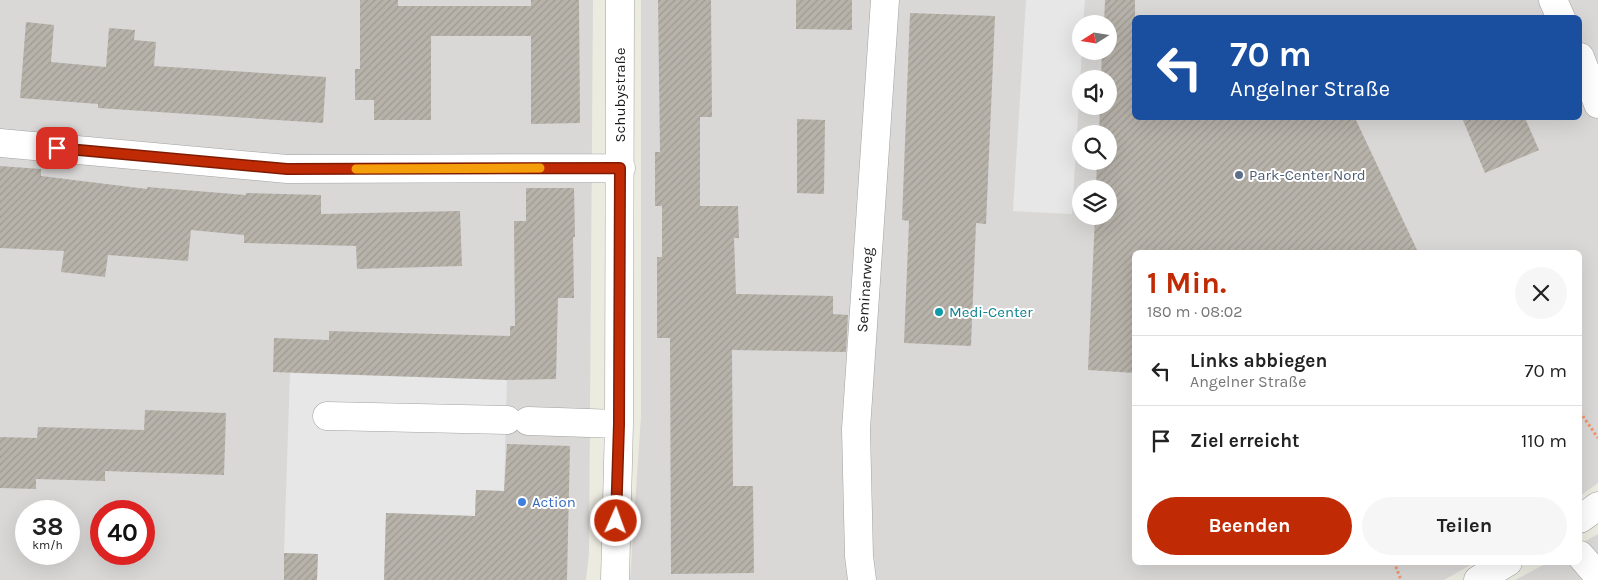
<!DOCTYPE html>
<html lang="de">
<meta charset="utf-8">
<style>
body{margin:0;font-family:Karla,sans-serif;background:#f6f6f6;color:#222;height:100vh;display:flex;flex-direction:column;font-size:19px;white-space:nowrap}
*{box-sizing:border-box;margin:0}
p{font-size:16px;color:#767676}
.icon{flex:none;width:28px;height:28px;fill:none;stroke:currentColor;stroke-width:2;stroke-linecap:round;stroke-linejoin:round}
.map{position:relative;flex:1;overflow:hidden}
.side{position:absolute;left:1132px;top:250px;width:450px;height:315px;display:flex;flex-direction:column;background:#fff;border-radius:8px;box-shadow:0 5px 20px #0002}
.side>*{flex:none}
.hud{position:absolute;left:1132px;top:15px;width:450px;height:105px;border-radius:8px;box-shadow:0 5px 20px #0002;background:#1a4fa0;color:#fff;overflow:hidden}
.needle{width:32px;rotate:258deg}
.controls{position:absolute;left:1072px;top:15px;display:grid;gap:10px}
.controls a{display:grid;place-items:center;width:45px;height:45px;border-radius:50%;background:#fff;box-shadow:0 5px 20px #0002;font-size:25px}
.speed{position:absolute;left:15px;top:500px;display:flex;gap:10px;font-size:25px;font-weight:700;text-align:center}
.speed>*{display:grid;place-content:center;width:65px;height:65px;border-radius:50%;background:#fff;box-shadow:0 5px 20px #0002;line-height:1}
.speed small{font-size:12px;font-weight:400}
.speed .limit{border:8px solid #d22;background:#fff;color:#111}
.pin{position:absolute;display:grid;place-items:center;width:42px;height:42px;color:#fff;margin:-21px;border-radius:10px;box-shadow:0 2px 8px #0006}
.me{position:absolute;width:55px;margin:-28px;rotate:2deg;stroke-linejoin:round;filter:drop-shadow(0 0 4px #0008)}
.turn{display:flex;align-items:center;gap:18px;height:105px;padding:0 15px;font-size:22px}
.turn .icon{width:65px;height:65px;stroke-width:2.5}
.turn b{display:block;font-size:35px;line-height:42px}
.round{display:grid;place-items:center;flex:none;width:52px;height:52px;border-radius:26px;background:#f6f6f6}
.summary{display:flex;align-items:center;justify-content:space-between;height:85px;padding:0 15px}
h1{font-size:30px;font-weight:700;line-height:38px;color:#c02b05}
.cta{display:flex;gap:10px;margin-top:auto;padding:10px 15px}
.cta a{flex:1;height:58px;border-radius:30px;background:#c02b05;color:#fff;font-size:20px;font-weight:700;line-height:58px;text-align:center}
.cta a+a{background:#f6f6f6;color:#222}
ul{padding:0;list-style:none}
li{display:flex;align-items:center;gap:15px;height:70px;padding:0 15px;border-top:1px solid #e0e0e0}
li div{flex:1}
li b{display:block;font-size:19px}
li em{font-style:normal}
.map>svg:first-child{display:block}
.residential{fill:#d9d8d7;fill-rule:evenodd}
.parking{fill:#e7e7e7}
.building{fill:url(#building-hatch)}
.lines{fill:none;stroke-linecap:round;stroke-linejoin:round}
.minor-casing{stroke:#a2a2a2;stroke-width:29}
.path{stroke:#f69368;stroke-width:3;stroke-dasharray:2.5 2.5;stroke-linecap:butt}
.minor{stroke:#fff;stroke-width:28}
.route-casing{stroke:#7d1c03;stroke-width:12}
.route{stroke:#c02b05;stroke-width:9}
.slow{stroke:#f59e0b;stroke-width:9}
.service-dot{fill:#5c6f8a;stroke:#fff;stroke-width:2}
.culture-dot{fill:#0f9aa8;stroke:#fff;stroke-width:2}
.shop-dot{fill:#3f7fe0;stroke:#fff;stroke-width:2}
.labels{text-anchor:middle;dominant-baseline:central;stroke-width:4;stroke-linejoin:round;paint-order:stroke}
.street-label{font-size:15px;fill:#1b1b1b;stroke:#fff}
.service-label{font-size:15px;fill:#4e5e75;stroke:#fff;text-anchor:start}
.culture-label{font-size:15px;fill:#0d838f;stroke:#fff;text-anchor:start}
.shop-label{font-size:15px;fill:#366cbe;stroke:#fff;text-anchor:start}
</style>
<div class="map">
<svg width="1598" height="580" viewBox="0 0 1598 580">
<defs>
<pattern id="building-hatch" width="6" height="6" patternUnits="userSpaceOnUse" patternTransform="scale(1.25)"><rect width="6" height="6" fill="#b8b3aa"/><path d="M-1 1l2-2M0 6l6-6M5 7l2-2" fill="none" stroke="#9e9992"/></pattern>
</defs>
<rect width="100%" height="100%" fill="#ecebe0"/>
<!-- residential -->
<path class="residential" d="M0,0H593L589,553L586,580H0ZM26,511H69V554H26ZM101,511H144V554H101Z
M641,0H1598V483L1580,496V252H1135V562L1474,563L1444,580H630L641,416ZM1135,18H1580V118H1135ZM1081,24H1109V51H1081ZM1081,79H1109V106H1081ZM1081,134H1109V161H1081ZM1081,189H1109V216H1081Z
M1598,534V580H1515L1547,563L1580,562V544Z"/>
<!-- parking -->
<path class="parking" d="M1026,0H1085L1083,24H1081L1082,51L1072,214L1013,211Z
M290,373L507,380L504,491L476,490L475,516L386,513L384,580H317L318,554L284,553Z"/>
<!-- building -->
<path class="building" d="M360,0H398V6H531V0H579L580,123L531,124V36H431V120H374V100H355V69H360Z
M658,0H711L712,117H700V206H738L739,238H734L736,294L833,296V314L848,315L846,352L732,350L733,486H753L754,573L671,574L670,338H657V257H662V206H655V152H660Z
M796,0H852V30L796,29Z
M1105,0H1135V118H1355L1418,252H1135V373L1088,370L1095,216H1109V189H1096L1097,161H1109V134H1099L1100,106H1109V79H1101L1102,51H1109V24H1104Z
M910,13L995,16L986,224L976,223L971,346L904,343L909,221L902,220Z
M26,22L54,25L51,62L106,67L109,28L135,30L134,40L156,42L154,66L326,77L323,123L98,108V104L20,98Z
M1462,118H1525L1539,150L1485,173Z
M797,119L825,120L824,194L797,193Z
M0,166L41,169V176L147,189V187L246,195V193L321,195V214L460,211L462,266L357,269L356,246L244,243V235L191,230L188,261L108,255L105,277L61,272L64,251L0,248Z
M526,188H574L575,237H573L574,298H558L556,379L507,380L273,372L274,338L329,340V331L510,336V326H515L514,221H526Z
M145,410L226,413L224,475L105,471V481L36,479V489L0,488V437L37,438L38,427L144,430Z
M507,444L570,446L567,580H384L386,513L475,516L476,490L504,491Z
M284,553L318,554L317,580H284Z"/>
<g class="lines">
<defs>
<path id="minor" d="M1553,0L1561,18
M1580,57L1598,104
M0,143L287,169L621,168
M327,416L507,420
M528,421L619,424
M1580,519L1598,506
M1580,555L1598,576
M615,580L619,424L620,0
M862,580L859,556L856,429L885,0
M1478,580L1508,562"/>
</defs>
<!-- minor casing -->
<use href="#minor" class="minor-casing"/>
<!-- path -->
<path class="path" d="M1580,412L1598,438
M1394,562L1401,580"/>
<!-- minor -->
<use href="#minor" class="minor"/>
</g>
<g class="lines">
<defs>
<path id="route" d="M57,148L287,169L620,168L619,424L616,521"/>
</defs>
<!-- route casing -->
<use href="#route" class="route-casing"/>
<!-- route -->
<use href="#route" class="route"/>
<!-- slow -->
<path class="slow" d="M356,169L540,168"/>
</g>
<!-- markers -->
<circle class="service-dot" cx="1239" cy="175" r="5"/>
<circle class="culture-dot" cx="939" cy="312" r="5"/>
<circle class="shop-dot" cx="522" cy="502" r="5"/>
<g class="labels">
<!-- street labels -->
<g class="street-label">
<text transform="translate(620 95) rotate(-90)">Schubystraße</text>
<text transform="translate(865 290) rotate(-86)">Seminarweg</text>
</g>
<!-- service labels -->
<g class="service-label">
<text x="1249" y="175">Park-Center Nord</text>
</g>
<!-- culture labels -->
<g class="culture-label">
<text x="949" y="312">Medi-Center</text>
</g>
<!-- shop labels -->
<g class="shop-label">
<text x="532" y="502">Action</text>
</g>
</g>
</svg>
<div class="controls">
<a><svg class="needle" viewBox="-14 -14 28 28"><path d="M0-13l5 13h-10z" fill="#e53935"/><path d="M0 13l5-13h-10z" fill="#767676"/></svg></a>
<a><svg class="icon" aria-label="sound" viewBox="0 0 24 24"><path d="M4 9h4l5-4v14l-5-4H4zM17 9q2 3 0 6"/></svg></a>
<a><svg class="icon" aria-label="search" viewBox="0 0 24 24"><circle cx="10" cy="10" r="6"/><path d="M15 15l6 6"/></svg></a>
<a><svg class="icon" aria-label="layers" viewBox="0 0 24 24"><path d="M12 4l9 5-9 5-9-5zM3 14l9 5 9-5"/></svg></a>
</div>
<div class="speed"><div>38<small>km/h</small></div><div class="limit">40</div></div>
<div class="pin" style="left:57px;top:148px;background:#d93025"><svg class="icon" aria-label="arrive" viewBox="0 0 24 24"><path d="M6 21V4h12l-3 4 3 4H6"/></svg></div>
<svg class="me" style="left:616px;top:521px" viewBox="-20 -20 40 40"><circle r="17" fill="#c02b05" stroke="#fff" stroke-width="3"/><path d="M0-11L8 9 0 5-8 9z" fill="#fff"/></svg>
<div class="hud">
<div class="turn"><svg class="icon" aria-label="left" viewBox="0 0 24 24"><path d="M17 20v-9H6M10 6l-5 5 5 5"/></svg><div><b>70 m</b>Angelner Straße</div></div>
</div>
<section class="side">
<div class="summary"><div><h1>1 Min.</h1><p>180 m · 08:02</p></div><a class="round"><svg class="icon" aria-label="close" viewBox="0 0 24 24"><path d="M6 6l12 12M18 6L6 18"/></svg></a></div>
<ul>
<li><svg class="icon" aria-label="left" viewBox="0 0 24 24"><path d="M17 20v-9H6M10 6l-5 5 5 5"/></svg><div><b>Links abbiegen</b><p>Angelner Straße</p></div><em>70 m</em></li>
<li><svg class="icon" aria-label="arrive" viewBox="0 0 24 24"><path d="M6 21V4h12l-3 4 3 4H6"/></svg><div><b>Ziel erreicht</b></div><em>110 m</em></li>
</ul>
<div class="cta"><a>Beenden</a><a>Teilen</a></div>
</section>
</div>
